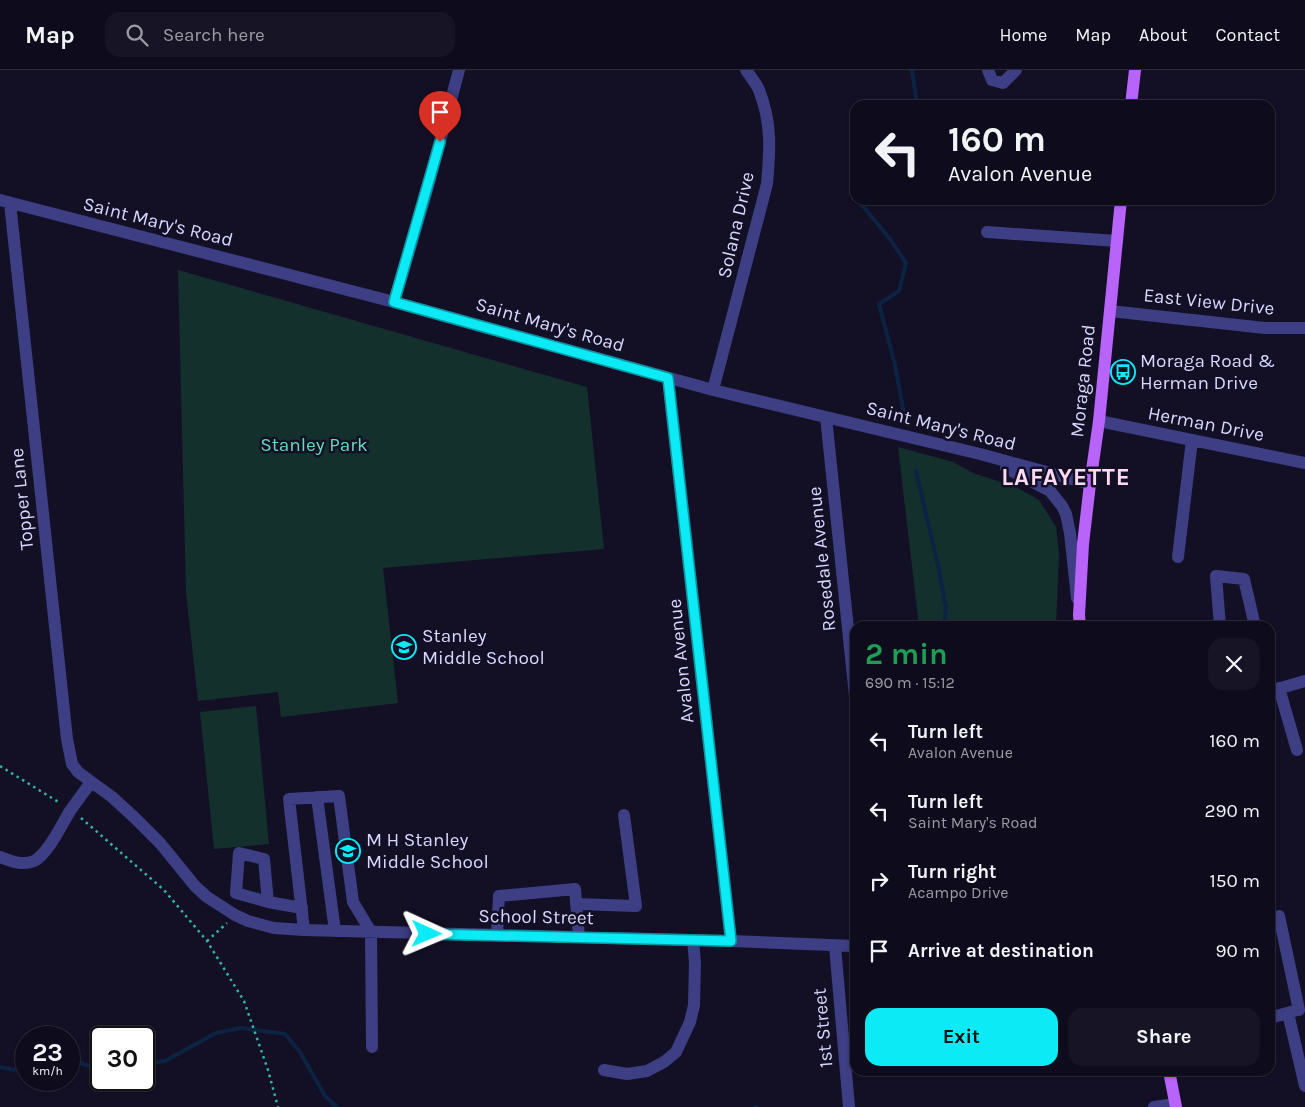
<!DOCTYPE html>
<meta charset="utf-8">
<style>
body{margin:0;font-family:Karla,sans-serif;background:#171525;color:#f1f3f6;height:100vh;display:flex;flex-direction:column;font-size:19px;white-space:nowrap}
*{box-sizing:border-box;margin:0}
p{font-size:16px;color:#9b9ba3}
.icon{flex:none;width:28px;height:28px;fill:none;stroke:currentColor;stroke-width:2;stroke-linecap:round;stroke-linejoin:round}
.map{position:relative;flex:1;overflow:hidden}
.side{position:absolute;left:850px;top:551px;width:425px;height:455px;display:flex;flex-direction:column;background:#0e0c1c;border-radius:15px;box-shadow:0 1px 4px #0004,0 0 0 1px #2e2c3b}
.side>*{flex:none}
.guide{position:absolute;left:850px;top:30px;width:425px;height:105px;border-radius:15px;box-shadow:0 1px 4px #0004,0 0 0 1px #2e2c3b;background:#0e0c1c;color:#f1f3f6;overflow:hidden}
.speed{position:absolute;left:15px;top:956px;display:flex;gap:10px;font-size:25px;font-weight:700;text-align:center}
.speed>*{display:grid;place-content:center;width:65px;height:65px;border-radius:50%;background:#0e0c1c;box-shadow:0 1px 4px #0004,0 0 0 1px #2e2c3b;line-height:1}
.speed small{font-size:12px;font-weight:400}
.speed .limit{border:2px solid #111;border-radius:8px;background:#fff;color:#111}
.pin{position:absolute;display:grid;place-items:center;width:42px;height:42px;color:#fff;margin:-51px -21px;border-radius:50% 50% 50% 0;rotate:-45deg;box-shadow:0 0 5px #0007}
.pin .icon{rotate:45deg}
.me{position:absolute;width:55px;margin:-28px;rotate:91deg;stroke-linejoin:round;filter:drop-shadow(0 0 4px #0008)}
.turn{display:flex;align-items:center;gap:18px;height:105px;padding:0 15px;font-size:22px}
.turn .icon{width:65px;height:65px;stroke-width:2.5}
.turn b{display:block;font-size:35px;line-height:42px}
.round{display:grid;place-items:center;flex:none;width:52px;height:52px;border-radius:15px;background:#171525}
.summary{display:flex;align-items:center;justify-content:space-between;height:85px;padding:0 15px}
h1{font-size:30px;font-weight:700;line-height:38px;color:#1e9e55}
.primary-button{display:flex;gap:10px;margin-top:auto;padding:10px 15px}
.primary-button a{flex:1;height:58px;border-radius:15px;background:#0beaf5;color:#111;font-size:20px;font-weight:700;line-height:58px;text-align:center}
.primary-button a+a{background:#171525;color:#f1f3f6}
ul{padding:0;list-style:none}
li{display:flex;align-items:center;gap:15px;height:70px;padding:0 15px}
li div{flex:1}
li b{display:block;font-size:19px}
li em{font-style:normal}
header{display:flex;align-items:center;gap:30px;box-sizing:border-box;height:70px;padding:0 25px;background:#0e0c1c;border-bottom:1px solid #2e2c3b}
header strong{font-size:24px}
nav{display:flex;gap:28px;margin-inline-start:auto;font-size:18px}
.search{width:350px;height:45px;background:#171525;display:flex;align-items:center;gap:12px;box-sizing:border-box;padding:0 18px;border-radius:15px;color:#9b9ba3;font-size:19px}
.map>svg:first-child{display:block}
.green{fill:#14302d}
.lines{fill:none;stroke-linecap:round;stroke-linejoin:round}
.stream{stroke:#0c2343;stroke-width:4}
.path{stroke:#35b3a5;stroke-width:2.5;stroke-dasharray:2.5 4;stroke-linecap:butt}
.minor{stroke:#3d3e83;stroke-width:12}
.major{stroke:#b863f9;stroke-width:12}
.route-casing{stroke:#07989f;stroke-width:12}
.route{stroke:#0beaf5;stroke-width:9}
.labels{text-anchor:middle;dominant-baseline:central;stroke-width:5;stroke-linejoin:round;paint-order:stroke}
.street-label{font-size:19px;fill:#d9d7fd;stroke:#131026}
.poi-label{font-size:19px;fill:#d9d7fd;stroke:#131026;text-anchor:start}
.park-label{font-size:19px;fill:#65dbb7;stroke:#131026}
.district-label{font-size:24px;font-weight:bold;letter-spacing:1px;fill:#fdd9f2;stroke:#131026}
</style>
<header>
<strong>Map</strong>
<div class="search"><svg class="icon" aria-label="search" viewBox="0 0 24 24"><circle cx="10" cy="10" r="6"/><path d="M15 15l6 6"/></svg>Search here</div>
<nav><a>Home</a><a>Map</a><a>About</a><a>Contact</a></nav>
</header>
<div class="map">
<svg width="1305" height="1037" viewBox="0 0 1305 1037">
<rect width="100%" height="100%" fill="#131026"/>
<!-- green -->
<path class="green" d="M178,200L587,317L604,479L383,498L398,633L281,647L278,622L198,631L186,522Z
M898,377L953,392L973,403L1016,417L1039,430L1056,457L1059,483L1056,556H919Z
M256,636L269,774L214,779L200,642Z"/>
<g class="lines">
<!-- stream -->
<path class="stream" d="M912,0L916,28V35
M855,103V113
M860,130L861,134L890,169L906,193L899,221L879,234L895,295L904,344
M916,401L939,500L946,538L944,556
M69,989L101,1000
M144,994L165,991L216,963L241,958L285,964L300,982L325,1026L337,1037
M0,997L14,1000L26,994
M755,1037H756"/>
<!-- path -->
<path class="path" d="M0,696L60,733
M81,748L164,820L207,871L244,931L268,1000L278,1037
M207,871L227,853"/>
<!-- minor -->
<path class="minor" d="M988,0L992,10L1003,13L1016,0
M0,130L394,232L713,320L980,384L1090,414
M10,133L67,669L72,694L78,702L112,727L135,748L160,773L195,816L207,827L235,845L248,851L274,858L304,860L731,871L855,876
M987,162L1117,171
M394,232L427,120L459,0
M1110,241L1265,258H1305
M668,308L731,871
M713,320L767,114C770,80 772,53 759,20C756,13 750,6 746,0
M826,347L855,626
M1099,351L1305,393
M1006,398L1050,421L1062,436L1066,444L1070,463L1077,528
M1178,487L1192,370
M1220,556L1216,506L1244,509L1255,556
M1279,618L1297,680
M1270,621L1305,611
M317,727L335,861
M0,787C11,791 22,796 34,791C48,784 62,754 70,741C77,731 84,722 91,712
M268,832L264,789L239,783L236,823L268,832L302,838
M576,834L636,836L624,745
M1279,846L1299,940
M304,860L289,729L339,726L353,832L371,862L372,977
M497,865L499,826L575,819L579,867
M835,876L849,1037
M1288,943L1305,1016
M1270,948L1294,941
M604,1000L627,1004L647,1001L664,992L676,982L690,952L694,935L695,892L693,870
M1154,1037L1175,1034"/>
<!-- major -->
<path class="major" d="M1131,35L1135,0
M1080,556L1079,545L1083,474L1090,414L1099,351L1121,130
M1169,1001L1176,1037"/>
</g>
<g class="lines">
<defs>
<path id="route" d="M427,864L731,871L668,308L394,232L440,72"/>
</defs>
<!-- route casing -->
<use href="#route" class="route-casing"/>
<!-- route -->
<use href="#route" class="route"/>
</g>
<!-- icons -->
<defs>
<symbol id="bus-ring" viewBox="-11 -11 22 22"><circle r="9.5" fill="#131026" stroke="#0beaf5" stroke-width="1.5"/><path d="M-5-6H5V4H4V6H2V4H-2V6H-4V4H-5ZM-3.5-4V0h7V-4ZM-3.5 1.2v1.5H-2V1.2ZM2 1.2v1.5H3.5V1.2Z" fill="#0beaf5"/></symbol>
<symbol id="school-ring" viewBox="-11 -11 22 22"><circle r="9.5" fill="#131026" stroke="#0beaf5" stroke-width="1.5"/><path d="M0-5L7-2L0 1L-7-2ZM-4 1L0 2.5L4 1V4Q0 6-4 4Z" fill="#0beaf5"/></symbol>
</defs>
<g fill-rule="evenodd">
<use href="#bus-ring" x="1109" y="288" width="28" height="28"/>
<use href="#school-ring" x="390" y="563" width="28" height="28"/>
<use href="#school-ring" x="334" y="767" width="28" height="28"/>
</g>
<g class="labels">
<!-- street labels -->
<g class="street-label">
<text transform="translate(158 152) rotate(14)">Saint Mary's Road</text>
<text transform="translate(736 155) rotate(-77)">Solana Drive</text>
<text transform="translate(1209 232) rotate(6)">East View Drive</text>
<text transform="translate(550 255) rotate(16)">Saint Mary's Road</text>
<text transform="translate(1083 311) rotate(-84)">Moraga Road</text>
<text transform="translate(1206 354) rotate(11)">Herman Drive</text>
<text transform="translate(941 356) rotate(14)">Saint Mary's Road</text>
<text transform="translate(22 429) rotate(-96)">Topper Lane</text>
<text transform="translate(822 489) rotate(-96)">Rosedale Avenue</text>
<text transform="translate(681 591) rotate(-96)">Avalon Avenue</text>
<text transform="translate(536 847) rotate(1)">School Street</text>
<text transform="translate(823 958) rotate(-95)">1st Street</text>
</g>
<!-- poi labels -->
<g class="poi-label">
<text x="1140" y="291">Moraga Road &amp;<tspan x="1140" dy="22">Herman Drive</tspan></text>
<text x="422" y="566">Stanley<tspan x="422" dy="22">Middle School</tspan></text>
<text x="366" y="770">M H Stanley<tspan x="366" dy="22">Middle School</tspan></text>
</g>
<!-- park labels -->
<g class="park-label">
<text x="314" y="375">Stanley Park</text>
</g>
<!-- district labels -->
<g class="district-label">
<text x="1066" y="407">LAFAYETTE</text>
</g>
</g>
</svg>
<div class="speed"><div>23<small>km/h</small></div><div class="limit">30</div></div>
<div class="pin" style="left:440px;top:72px;background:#d93025"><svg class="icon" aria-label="arrive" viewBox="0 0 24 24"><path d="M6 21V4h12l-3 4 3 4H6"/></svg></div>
<svg class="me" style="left:427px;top:864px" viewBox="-20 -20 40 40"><path d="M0-17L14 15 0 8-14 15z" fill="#0beaf5" stroke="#fff" stroke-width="4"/></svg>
<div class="guide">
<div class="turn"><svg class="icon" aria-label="left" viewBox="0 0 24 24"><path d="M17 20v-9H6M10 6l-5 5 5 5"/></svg><div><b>160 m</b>Avalon Avenue</div></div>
</div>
<section class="side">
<div class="summary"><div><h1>2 min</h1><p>690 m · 15:12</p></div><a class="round"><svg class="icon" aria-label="close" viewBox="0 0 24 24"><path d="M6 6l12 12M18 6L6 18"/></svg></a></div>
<ul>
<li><svg class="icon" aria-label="left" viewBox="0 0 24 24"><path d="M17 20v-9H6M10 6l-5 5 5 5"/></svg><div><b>Turn left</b><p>Avalon Avenue</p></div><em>160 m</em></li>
<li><svg class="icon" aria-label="left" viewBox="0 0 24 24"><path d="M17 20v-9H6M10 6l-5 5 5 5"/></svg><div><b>Turn left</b><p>Saint Mary's Road</p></div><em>290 m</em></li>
<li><svg class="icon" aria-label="right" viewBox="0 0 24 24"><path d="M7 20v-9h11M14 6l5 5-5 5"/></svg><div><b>Turn right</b><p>Acampo Drive</p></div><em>150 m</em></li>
<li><svg class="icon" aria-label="arrive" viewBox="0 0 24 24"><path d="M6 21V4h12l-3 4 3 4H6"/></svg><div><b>Arrive at destination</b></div><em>90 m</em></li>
</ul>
<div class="primary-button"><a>Exit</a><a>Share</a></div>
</section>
</div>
